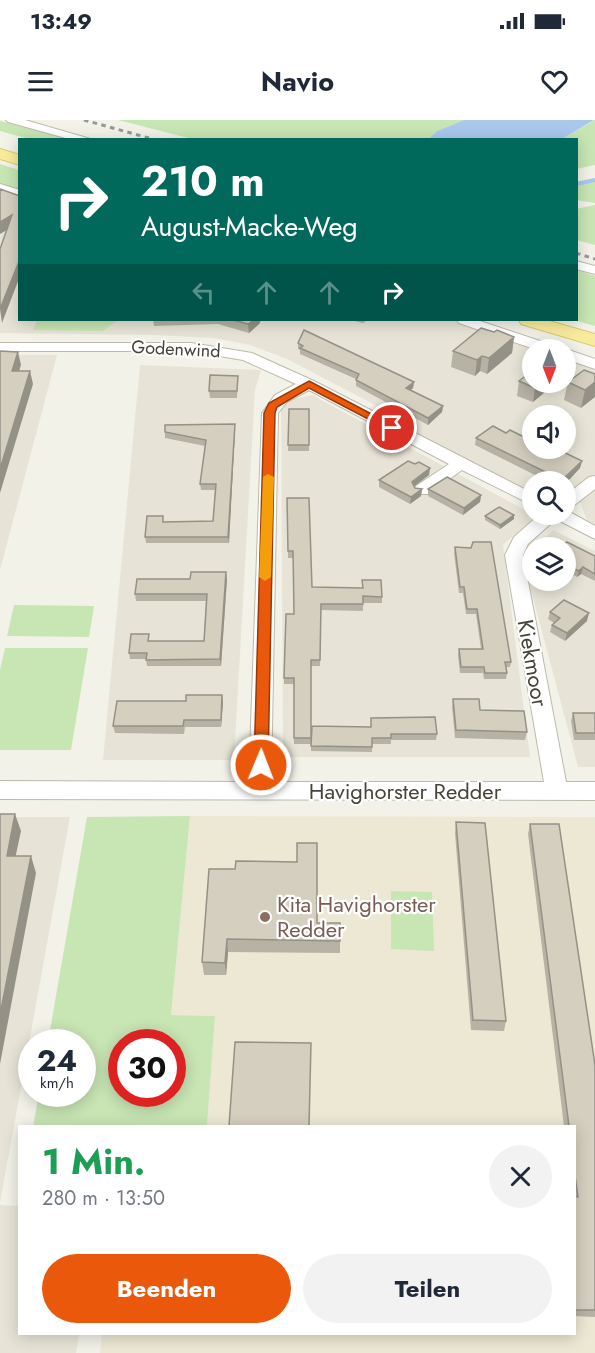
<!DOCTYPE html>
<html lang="de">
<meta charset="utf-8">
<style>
body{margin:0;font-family:Jost,sans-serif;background:#f2f2f3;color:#1f2937;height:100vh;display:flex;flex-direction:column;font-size:22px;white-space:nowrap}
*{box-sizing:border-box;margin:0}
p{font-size:20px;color:#747a83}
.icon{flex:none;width:33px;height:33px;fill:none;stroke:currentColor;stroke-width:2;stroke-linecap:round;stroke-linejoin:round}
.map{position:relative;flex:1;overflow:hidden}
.sheet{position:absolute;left:18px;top:1005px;width:558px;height:210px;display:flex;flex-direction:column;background:#fff;border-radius:0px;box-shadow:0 3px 15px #0003}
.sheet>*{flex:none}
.guide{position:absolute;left:18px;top:18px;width:560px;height:183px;border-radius:0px;box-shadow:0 3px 15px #0003;background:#00695c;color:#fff;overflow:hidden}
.needle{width:39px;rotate:180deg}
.tools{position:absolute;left:522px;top:219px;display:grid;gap:12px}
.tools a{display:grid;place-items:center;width:54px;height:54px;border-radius:50%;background:#fff;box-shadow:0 3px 15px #0003;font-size:30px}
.speed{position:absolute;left:18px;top:909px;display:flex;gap:12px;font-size:30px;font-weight:700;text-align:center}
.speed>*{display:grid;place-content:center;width:78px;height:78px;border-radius:50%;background:#fff;box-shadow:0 3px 15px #0003;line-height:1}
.speed small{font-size:15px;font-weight:400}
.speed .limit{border:9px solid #d22;background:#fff;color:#111}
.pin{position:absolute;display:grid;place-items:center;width:51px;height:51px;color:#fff;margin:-26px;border:3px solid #fff;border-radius:50%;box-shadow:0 2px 6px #0007}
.me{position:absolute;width:66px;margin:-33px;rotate:1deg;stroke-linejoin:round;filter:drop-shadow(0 0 4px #0008)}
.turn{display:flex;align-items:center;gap:21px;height:126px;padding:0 24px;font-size:27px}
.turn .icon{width:78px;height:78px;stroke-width:2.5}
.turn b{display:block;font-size:42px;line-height:51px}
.lanes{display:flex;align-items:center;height:57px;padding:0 24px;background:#0003;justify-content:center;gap:30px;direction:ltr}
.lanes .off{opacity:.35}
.round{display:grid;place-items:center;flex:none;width:63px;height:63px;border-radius:32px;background:#f2f2f3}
.summary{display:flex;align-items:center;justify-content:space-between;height:102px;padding:0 24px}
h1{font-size:36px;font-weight:700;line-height:45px;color:#1e9e55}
.button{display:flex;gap:12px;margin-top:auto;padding:12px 24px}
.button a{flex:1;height:69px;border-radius:36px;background:#ea580c;color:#fff;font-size:24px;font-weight:700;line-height:69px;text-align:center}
.button a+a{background:#f2f2f3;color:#1f2937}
.status{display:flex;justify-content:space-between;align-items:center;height:42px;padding:0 30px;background:#fff;direction:ltr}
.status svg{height:16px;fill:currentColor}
header{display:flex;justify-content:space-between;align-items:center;height:78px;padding:0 24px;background:#fff;font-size:27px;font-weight:700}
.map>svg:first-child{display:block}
.residential{fill:#e7e4d7;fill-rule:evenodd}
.education{fill:#ece8d4}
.green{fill:#c8e5b4;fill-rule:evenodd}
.water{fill:#a9c8ec}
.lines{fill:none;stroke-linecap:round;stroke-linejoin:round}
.stream{stroke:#a9c8ec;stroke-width:4}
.minor-casing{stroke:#bebaac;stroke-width:2}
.major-casing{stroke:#ddca6d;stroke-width:2}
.minor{fill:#fff;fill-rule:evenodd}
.major{fill:#f9eb9d;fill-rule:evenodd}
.rail{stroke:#979797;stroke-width:3;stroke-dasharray:4.5 4.5;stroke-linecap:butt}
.wall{fill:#b6b2a4}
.shaded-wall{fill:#949186}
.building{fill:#d4cfbf;stroke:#949186;stroke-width:1.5}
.route{fill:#ea580c;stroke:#983908;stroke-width:1.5}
.slow{fill:#f59e0b}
.education-dot{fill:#8d6e63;stroke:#fff;stroke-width:2}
.labels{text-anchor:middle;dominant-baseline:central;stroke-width:4.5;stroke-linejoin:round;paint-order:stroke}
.far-street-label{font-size:18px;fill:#474338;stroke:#fff}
.street-label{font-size:22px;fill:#474338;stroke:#fff}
.education-label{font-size:22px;fill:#785e54;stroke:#fff;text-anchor:start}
</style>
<div class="status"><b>13:49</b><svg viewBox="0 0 49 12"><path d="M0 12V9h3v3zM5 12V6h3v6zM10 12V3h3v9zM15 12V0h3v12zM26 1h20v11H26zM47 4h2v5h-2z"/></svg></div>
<header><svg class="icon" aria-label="menu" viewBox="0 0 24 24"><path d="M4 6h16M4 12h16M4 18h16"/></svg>Navio<svg class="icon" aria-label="heart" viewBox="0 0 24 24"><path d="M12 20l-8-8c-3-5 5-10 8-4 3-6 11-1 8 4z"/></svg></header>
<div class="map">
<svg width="595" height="1233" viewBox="0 0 595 1233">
<rect width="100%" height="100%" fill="#f3f2e9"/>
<!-- residential -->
<path class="residential" d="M0,77L19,83L20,200H473L563,229L532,230V262H566V230L595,240V404L587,400L580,382L566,374V362H532V372L381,296L377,286L287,239L250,225L214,218L154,215L0,213ZM532,296H566V328H532Z
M0,235H57L0,450Z
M140,245L261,250L255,270L234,640H103Z
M312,275L536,396L503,425L530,637H283L281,282Z
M553,410L595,431V647H578L523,440L532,430V460H566V428L536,427Z
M0,697H70L0,1083Z
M0,1085L19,1086L20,1214H79L76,1233H0Z"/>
<!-- education -->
<path class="education" d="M190,696L595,697V1233H100L102,1214H574V1006H207L215,896L171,895Z"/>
<!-- green -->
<path class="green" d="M118,0H464L437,11L429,20L192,19Z
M595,0V45L576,49V20L562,19Z
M0,1L69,19H29L0,11Z
M0,44L19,50V70L0,64Z
M595,60V83L576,80V64Z
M595,85V125L576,120V89Z
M576,150L595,156V206L573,200H576Z
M37,200H118L103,211L33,210Z
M14,485L94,486L89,517L7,516Z
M5,528H88L71,630H0V550Z
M190,696L171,895L215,896L207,1006H33L39,974H82V922H48L87,697ZM172,922V974H122V922Z
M391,771L432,772L434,831L391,829Z"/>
<!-- water -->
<path class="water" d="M464,0H594L562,19H429L437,11Z"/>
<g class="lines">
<!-- stream -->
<path class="stream" d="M576,64L595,60"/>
<defs>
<path id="minor" d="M6,0H25L94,20H73L8,2Z
M0,64L20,70V78L0,72Z
M576,141L595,146V154L576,149Z
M457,200H477L558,227L560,230H537L459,203Z
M0,223H191L252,233L314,261L532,373V385L462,350L428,374H416L413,370L416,366L449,344L309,270L287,282L278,293L271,662H544L505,435L514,417L540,394H566V390L595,406V419L556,399L528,424L523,435L566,662H595V680L0,679V661L249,662L262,293L275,275L296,264L243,240L191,231H0Z
M566,229L595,239V249L566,239Z
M595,356V369L572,387L566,388V375L589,357Z"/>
<path id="major" d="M0,29L20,35V45L0,39Z
M519,200H546L595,214V226L521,204Z"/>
</defs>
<!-- minor casing -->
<use href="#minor" class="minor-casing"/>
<!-- major casing -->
<use href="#major" class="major-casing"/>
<!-- minor -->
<use href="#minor" class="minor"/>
<!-- major -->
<use href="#major" class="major"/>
<!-- rail -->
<path class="rail" d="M84,0L156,20
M576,133L595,139"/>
</g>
<!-- wall -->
<path class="wall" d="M153,200H261L259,204L249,213L218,204L154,206Z
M351,200H368L363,203Z
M494,212L514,217L512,233L487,254L480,251L475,256L451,247L453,231Z
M298,223L414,262L413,268L411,270L443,286L442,292L428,305L356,266V259L300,234V230L298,229Z
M595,254L581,288L564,280L568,262Z
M238,256L237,278H210L209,271Z
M519,261L551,267L533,282L517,276Z
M289,289H309V331H288Z
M235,310L229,423H146L145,417L164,402L213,401L215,370H201L200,364L205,326L165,318V312Z
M506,313L530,320L582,341L580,348L566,363V362H549L475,325L476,318Z
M415,344L430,348L429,355L414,366L415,368L422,369L421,376L410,384L379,367V360Z
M428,369L481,375L480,382L463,395L428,376Z
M287,378L312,467L362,468V460L382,477V483H363V491L321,490L320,546H311V619L371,607V598L437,614L436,620H391V624H372V632L311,631V624H294V564H284V558L294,494L293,438H288Z
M514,395V399L500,409L485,400V396Z
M455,427L511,542L510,547H506L507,553L506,559H484L483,553H460L458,535L459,529H481L476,494H466L463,473H459L454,433Z
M566,428L595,436V461L581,454L577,457L574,455L564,464L558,460H566Z
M227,459L221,546H147L146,539H130L129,533L149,521H204L206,481H136L135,474Z
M550,492L587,501L565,521L550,512L552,505L554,503L548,499Z
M222,575L223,583L221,607H185L184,614L115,613L113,606L186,581Z
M453,579L480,590L527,612L525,620L455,618L452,587Z
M573,593H595V620H574L571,601Z
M456,702L506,901L504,911L471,910L455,713Z
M530,704L595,945V1197L574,1196V1006H564L528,714Z
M209,749L317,803L340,821V833L228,832L226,855H204L202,842Z"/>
<!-- shaded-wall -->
<path class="shaded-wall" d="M12,95L14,106L0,114V102Z
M20,139V156L2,203L0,189Z
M254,200H261L259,204L249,213L248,204Z
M514,217L512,233L487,254L489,238Z
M18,232L21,245L15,264L12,251Z
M482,236L480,251L475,256L477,240Z
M30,251L33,264L0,373V349Z
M414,262L413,268L405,274L406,268Z
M542,262H552L551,267L533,282L535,268Z
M595,262V277L581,288L585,270Z
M443,286L442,292L428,305V298Z
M235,304V310L229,423L228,417Z
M582,341L580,348L566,363V362H562Z
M430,348L429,355L411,369L412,362Z
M422,369L421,376L410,384L411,377Z
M481,375L480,382L463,395L464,388Z
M514,395V399L500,409V405Z
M583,447L581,454L577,457L579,451Z
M575,449L574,455L564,464L566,458Z
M226,452L227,459L221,546L220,539Z
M589,493L587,501L565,521L567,513Z
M222,575L223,583L221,607V600Z
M15,694L21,711L12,753L7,736Z
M31,736L36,753L0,944V895Z
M227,819L228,832L226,855L225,843Z"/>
<!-- building -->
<path class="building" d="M0,69L20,76V139L0,189V129L12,95L0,102Z
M233,200H254L248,204Z
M481,208L494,212L497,210L514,217L489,238L482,236L477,240L453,231Z
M304,210L414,262L406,268L443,286L428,298L356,260L359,254L300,228L303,226L298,223Z
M0,231L18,232L12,251H30L0,349Z
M584,250L595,254V262L585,270L568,262Z
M532,251V262H542L535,268L519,261Z
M210,255L238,256L237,271H209Z
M289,289H309V325H288Z
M235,304L228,417H145L147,396H163V402L213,401L216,364H200L206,320L165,312V305Z
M493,306L506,313L510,310L530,320L532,318V328H555L582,341L562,360L476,318Z
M408,341L415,344L419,342L430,348L412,362L415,368L422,369L411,377L379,360Z
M447,357L481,375L464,388L428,369Z
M287,378H309L312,467L363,468L362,460H381L382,477L363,476V484H321L320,540H311V618H294V558H284L286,494H294L293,431H288Z
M499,387L514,395L500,405L485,396Z
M473,422H491L511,542H505L507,553H485L484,547H461L459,529H483L477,489H467L464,467H460L455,427L471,428Z
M567,422L595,436V454L583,447L579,451L575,449L566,458V428H560Z
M191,452H226L220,539L146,540L147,533H129L131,514H149L148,521H204L207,474H135L137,459H190Z
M564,480L589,493L567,513L552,505L560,498L550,492Z
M186,575H222L221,600H184L183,606H113L117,581H186Z
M453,579H479L480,590L524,591L527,612L456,610Z
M573,593H595V613H576Z
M435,597L437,614H391V618H372V627L311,626L312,606L371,607V598Z
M0,694H15L7,736H31L0,895Z
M456,702L485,703L506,901L473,900Z
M530,704H559L595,945V1190H574V1076L578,1077L574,1049V1006H569Z
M297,723H317V803H340V821L227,819L225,843L202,842L209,749H235L236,741L297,742Z
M235,922L311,923L309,1006H229Z"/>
<!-- route -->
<path class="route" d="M309,261L398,308L389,310L309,268L277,287L275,293L268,645L261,650L254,645L264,293L269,283Z"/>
<!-- slow -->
<path class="slow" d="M268,354L274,357L271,457L265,461L259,457L263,357Z"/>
<!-- markers -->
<circle class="education-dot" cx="265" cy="797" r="6"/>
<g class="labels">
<!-- far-street labels -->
<g class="far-street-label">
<text transform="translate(176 229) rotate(3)">Godenwind</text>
</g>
<!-- street labels -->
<g class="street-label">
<text transform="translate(533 543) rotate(80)">Kiekmoor</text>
<text x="405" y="671">Havighorster Redder</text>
</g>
<!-- education labels -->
<g class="education-label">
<text x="277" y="784">Kita Havighorster<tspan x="277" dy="25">Redder</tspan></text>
</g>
</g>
</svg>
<div class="tools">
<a><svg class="needle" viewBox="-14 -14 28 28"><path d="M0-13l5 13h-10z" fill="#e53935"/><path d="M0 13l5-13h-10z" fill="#747a83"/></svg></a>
<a><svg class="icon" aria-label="sound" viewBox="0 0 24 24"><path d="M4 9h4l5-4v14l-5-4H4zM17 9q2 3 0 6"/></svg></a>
<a><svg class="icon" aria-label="search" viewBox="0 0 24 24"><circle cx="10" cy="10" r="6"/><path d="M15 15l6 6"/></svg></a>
<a><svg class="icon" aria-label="layers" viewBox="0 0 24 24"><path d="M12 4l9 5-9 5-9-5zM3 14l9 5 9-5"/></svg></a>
</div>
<div class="speed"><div>24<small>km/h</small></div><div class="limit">30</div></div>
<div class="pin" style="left:392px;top:308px;background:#d93025"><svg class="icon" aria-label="arrive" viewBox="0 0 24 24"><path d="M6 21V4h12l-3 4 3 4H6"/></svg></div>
<svg class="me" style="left:261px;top:645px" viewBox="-20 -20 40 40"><circle r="17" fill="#ea580c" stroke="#fff" stroke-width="3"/><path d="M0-11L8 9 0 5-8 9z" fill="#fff"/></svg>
<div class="guide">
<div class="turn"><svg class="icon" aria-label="right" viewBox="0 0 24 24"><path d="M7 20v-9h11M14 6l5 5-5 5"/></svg><div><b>210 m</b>August-Macke-Weg</div></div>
<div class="lanes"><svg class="icon off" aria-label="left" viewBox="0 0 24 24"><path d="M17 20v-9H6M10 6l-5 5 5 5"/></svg><svg class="icon off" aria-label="ahead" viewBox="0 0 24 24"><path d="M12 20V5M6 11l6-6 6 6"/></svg><svg class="icon off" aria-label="ahead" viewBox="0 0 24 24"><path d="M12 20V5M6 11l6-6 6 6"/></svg><svg class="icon" aria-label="right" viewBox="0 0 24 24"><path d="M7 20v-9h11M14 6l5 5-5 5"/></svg></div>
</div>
<section class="sheet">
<div class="summary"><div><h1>1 Min.</h1><p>280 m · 13:50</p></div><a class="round"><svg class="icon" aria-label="close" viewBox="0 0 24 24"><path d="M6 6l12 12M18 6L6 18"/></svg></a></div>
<div class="button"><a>Beenden</a><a>Teilen</a></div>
</section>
</div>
